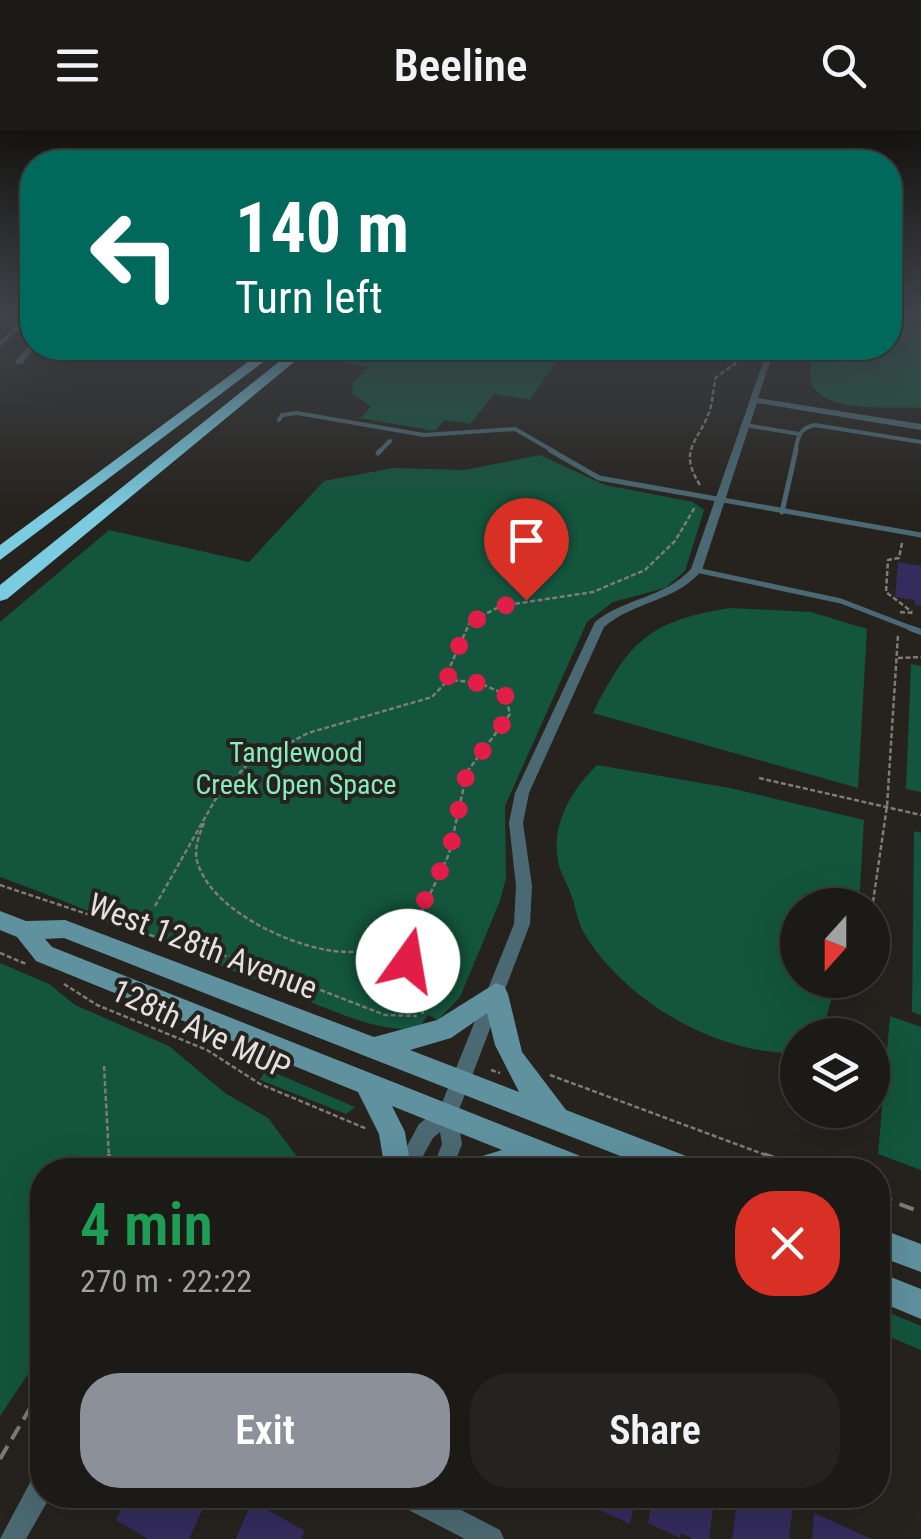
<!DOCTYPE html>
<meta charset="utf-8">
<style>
body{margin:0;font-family:"Roboto Condensed",sans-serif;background:#25231f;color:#f1f3f6;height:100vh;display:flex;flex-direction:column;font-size:38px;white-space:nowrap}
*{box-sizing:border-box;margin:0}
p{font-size:32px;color:#a0a1a1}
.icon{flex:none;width:55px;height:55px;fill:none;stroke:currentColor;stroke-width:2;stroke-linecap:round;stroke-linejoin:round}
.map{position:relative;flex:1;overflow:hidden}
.drawer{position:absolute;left:30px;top:1028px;width:860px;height:350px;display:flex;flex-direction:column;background:#1c1a16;border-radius:40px;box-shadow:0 10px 40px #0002,0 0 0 2px #3a3835}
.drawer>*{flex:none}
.banner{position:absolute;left:20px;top:20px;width:882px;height:210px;border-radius:40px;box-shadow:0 10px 40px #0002,0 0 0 2px #3a3835;background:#00695c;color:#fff;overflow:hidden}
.needle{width:65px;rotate:201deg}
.controls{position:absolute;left:780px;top:758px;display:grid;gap:20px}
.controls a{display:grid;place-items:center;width:110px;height:110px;border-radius:50%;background:#1c1a16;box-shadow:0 10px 40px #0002,0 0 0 2px #3a3835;font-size:50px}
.pin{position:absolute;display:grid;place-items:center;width:85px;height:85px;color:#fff;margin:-102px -42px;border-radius:50% 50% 50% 0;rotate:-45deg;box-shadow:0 0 10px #0007}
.pin .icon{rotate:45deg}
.me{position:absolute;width:110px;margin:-55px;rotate:13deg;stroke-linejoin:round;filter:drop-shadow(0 0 8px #0008)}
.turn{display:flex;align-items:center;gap:35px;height:210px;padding:0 50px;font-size:45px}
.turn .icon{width:130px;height:130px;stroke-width:2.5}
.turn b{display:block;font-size:70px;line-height:85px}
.round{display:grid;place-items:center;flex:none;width:105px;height:105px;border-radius:40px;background:#25231f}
.overview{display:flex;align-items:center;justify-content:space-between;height:170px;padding:0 50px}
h1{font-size:60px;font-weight:600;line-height:75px;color:#1e9e55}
.button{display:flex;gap:20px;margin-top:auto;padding:20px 50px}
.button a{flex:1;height:115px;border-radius:40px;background:#8c9099;color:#fff;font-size:40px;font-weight:600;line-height:115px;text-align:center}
.button a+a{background:#25231f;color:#f1f3f6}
header{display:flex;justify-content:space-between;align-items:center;height:130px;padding:0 50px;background:#1c1a16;font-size:45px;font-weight:600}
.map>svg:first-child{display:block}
.green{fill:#13553d}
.building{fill:#332c5d}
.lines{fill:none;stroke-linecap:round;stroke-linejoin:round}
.path-far1{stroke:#7e7c77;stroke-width:2.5;stroke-dasharray:5 2.5;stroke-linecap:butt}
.path{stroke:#7e7c77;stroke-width:4;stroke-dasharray:15 8;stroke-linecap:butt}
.lane-far2{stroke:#4b6972;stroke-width:4}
.lane-far1{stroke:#4b6972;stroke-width:5}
.lane{stroke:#4b6972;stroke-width:6}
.street{fill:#4b6972;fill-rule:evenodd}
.secondary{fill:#5f919f;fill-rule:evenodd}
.highway{fill:#7bcbe1;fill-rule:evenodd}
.route{stroke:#e11d48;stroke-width:18;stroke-dasharray:0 32.4}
.labels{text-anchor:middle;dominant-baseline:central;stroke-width:8;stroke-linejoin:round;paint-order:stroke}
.park-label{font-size:28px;fill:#87ecbf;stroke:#26231e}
.near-street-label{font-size:32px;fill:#e2e1dd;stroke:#26231e}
</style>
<header><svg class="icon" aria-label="menu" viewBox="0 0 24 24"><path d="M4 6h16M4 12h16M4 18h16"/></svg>Beeline<svg class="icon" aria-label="search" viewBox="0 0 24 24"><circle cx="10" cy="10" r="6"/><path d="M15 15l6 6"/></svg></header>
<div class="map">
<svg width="921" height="1409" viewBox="0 0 921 1409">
<rect width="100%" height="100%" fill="#26231e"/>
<!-- green -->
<path class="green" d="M890,190L921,196V278C895,275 818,286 810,249C808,240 813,227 816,218H890Z
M351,218H526L523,230L535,232L538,228L556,232L530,270L494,264L470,294L444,290L435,301L360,288L371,277L352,263L353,253L368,237L337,231Z
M540,325L605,355L693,372L704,380L685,441L665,458L613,472L587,492L505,676L506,748L500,771L460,867L438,890L428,885L418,899C372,902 328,878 286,862C190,825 97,782 0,747V492L109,400L249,432L324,351L393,338L464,340Z
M730,478L811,482L867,499L858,658L593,583C629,511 649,491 730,478Z
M911,534L921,536V662L906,659Z
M597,635L730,658L864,690L859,775H798V850H837L821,905H798L797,923C718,925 625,872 584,803C578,793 576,779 572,767C568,755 560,743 558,731C551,693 572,660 597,635Z
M914,701L921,703V885L912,882Z
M0,833L49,854L75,875L169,916L225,963L268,988L307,1040H42V1223L0,1286Z
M890,886L921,897V1040L878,1024Z
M266,939L355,977L346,984L260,950Z
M878,1178L921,1196V1220L878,1202Z"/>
<!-- building -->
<path class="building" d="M898,432L921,436V476L915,475V470L895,467Z
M129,1365H196L205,1374L189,1409H148L116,1390Z
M603,1365H636L630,1394L600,1380Z
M653,1365H715L709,1409H693L681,1403L680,1408L648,1393Z
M738,1365H794L789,1409H732Z
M252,1371L305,1401L301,1409H236Z
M814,1383L872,1409H812Z"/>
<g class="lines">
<!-- path-far1 -->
<path class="path-far1" d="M700,355C677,319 699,312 710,280C713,269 713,258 716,247L739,231
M902,413L899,428L888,430L886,462L912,482
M900,482L913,483
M898,528L921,527
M759,648L921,685
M204,693C199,705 194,718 197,731C210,778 282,812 327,820C353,825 378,819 404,814
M0,755L183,816L243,830L385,885L417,886
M873,772L887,676L898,505
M155,776L215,670L246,636L308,603L432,567L448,550V541L470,492L501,476L593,462L645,440L675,411L695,377
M0,823L26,834
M64,854L97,875L207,920L260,954L367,999
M423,884L407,813L449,724L467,642L510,584L505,564L479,553L451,550
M104,936L109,1027
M491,940L500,943
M550,945L771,1027"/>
<!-- path -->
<path class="path" d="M109,1024V1040
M764,1024L807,1040
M878,1066L921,1082
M0,1329L42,1258"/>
<!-- lane-far2 -->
<path class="lane-far2" d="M0,214L32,184
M729,218L769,223
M279,290L282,285L297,283L424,305L515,299L555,322
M745,295L799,304
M379,322L390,311
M795,322C798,307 799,298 815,295L921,312"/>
<!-- lane-far1 -->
<path class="lane-far1" d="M550,320L599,348L921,405
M378,323L381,320
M782,382L796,320
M696,440L841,471L916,500"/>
<!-- lane -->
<path class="lane" d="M910,498L921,502"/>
<!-- street -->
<path class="street" d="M29,215L35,218L22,234H16V230Z
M768,218H775L758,268L921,294V300L757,273L702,440C676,472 634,471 604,497L529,663L523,693L532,756L530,794L457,985L462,1014L452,1040H432L442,1014L440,1002L433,1008L415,1040H394L419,994L440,978L514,794L516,756L509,693L515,663L595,492C624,468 665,468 691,439Z
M42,1344V1365H51L26,1409H0L33,1347Z
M394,1365H432L500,1400L504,1409H465L397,1374Z"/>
<!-- secondary -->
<path class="secondary" d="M0,781L26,791L65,790L374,907L437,890L496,853L504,856L508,864L522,922L566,980L699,1031L703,1040H656L64,808L45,809L52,817L593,1031L597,1040C552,1040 508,1040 462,1040L466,1031L502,1020L392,976L405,1002L411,1040H385L379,1004L358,962L36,831L17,807L0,800ZM487,883L495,915L519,962L410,920L451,908Z
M878,1098L921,1114V1142L878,1126Z
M878,1142L921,1159V1189L878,1171Z"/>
<!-- highway -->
<path class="highway" d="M267,218H282L0,430V415Z
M296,218H311L7,469L0,471V455Z"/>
</g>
<!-- sky -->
<linearGradient id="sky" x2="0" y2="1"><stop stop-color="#151310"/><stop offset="0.48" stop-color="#41454c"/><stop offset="1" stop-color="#41454c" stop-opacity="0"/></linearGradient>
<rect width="921" height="380" fill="url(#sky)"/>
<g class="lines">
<!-- route -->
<path class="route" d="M408,831L407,813L416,787L449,724L467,642L510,584L505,564L479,553L448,550C448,538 454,531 458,519C470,485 491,478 526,470"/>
</g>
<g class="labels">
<!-- park labels -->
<g class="park-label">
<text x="296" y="622">Tanglewood<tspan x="296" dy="32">Creek Open Space</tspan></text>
</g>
<!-- near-street labels -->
<g class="near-street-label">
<text transform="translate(203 816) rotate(21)">West 128th Avenue</text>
<text transform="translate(201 899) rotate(25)">128th Ave MUP</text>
</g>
</g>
</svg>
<div class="controls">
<a><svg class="needle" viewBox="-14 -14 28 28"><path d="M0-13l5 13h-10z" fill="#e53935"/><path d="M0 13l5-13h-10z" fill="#a0a1a1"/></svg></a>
<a><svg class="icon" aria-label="layers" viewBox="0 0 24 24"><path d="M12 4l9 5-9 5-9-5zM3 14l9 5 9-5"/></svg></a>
</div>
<div class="pin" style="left:526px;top:470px;background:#d93025"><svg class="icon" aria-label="arrive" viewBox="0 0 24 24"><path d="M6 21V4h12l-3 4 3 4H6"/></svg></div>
<svg class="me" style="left:408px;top:831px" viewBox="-20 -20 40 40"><circle r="19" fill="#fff"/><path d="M0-13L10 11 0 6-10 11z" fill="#e11d48"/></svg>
<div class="banner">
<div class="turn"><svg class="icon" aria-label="left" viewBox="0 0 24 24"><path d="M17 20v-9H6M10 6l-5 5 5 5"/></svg><div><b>140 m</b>Turn left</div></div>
</div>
<section class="drawer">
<div class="overview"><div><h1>4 min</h1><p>270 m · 22:22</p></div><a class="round" style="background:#d93025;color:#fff"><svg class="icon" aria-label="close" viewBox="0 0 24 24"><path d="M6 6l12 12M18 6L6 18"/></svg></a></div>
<div class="button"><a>Exit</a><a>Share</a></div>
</section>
</div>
